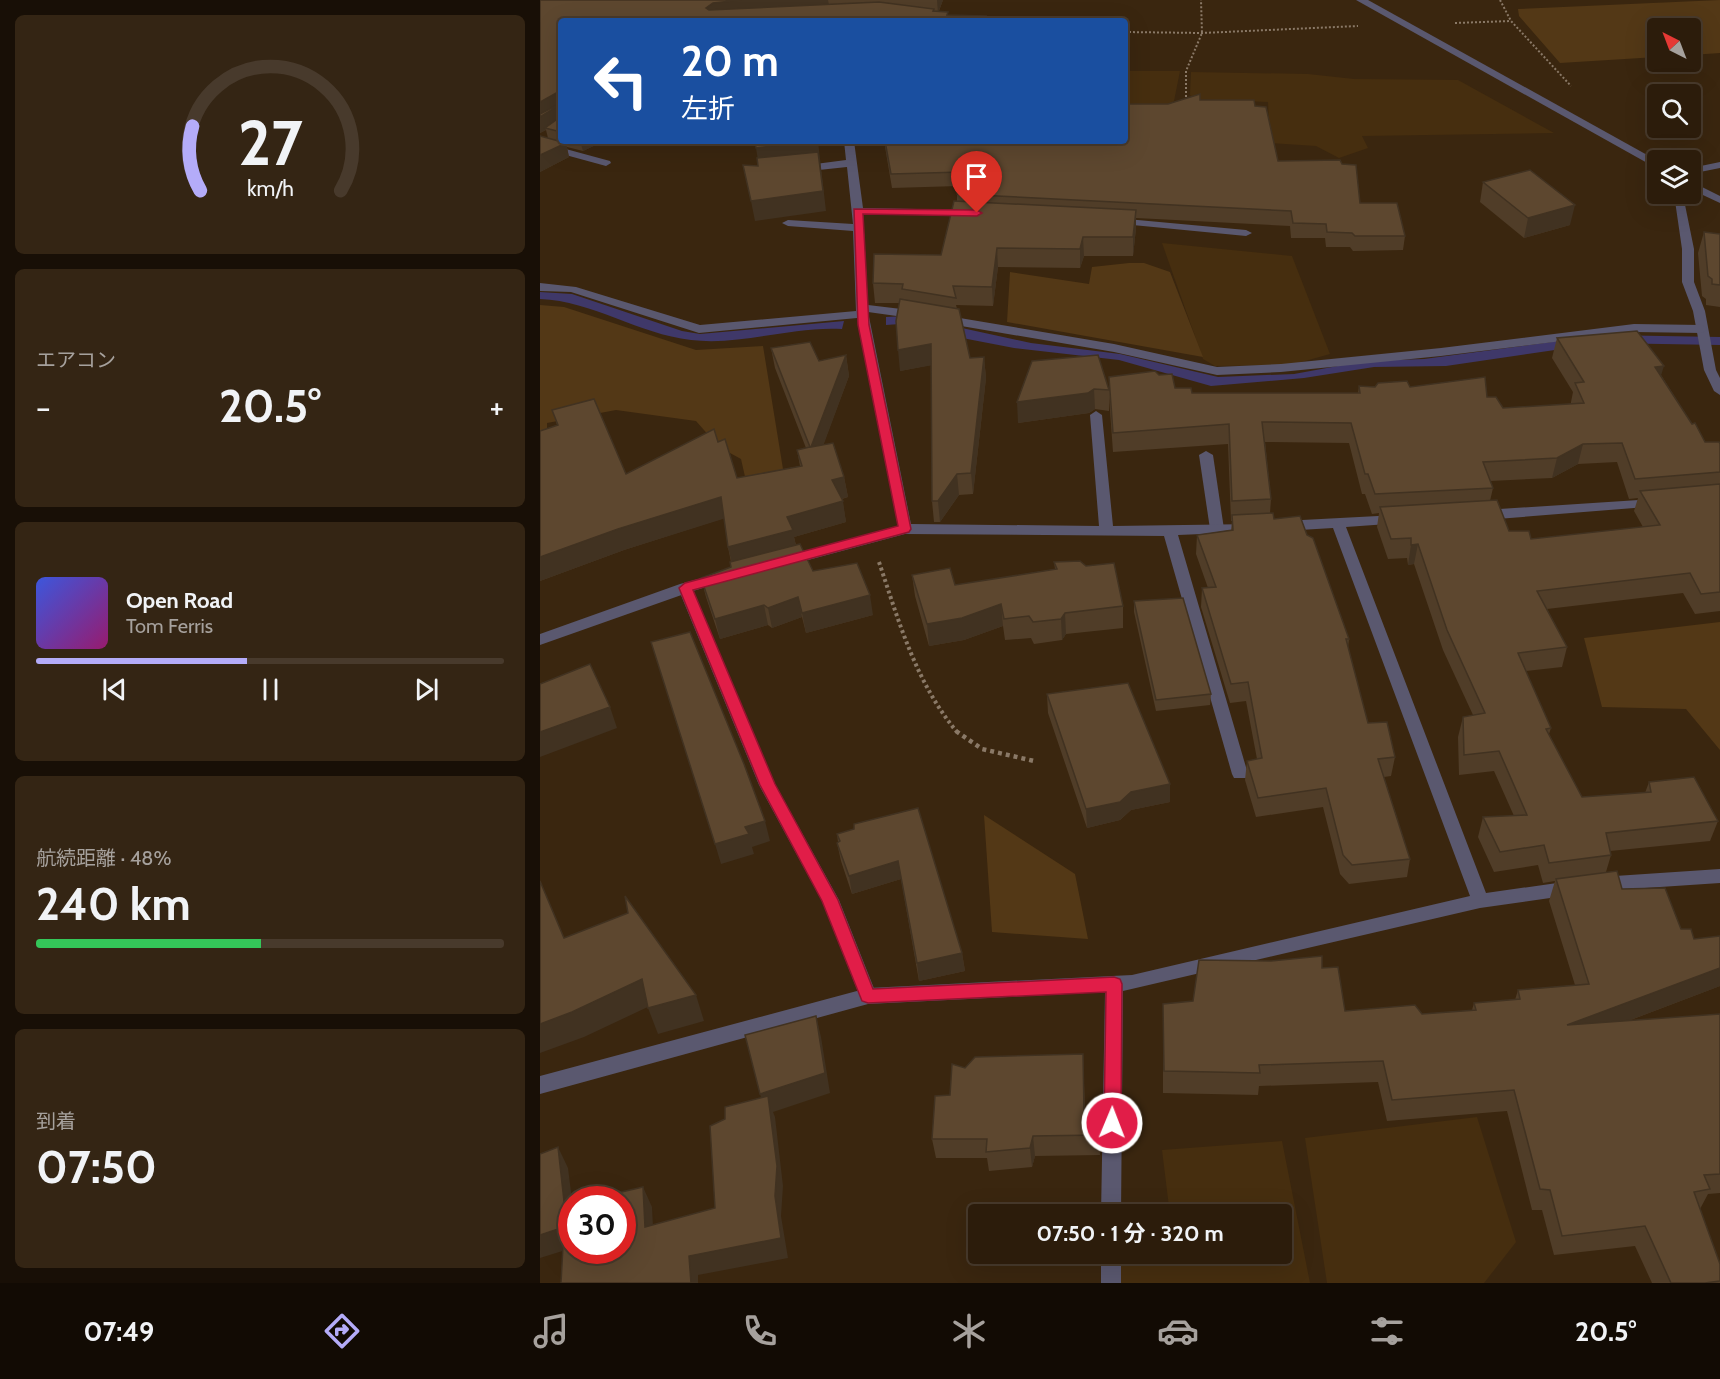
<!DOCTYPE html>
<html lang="ja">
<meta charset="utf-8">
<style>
:root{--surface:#2c1c0b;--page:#342514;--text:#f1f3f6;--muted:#a6a19d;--line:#483a2c;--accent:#b4acf9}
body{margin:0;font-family:Cabin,"Noto Sans JP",sans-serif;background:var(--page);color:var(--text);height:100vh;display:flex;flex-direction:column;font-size:22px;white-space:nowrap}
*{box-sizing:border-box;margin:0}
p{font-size:20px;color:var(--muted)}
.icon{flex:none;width:33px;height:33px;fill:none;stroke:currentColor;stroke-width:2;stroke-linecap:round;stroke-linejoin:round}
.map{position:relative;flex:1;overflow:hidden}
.details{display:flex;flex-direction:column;gap:15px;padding:15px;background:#180f06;width:540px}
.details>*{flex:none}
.guide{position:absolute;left:18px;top:18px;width:570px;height:126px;border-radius:6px;box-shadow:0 6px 24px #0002,0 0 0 2px var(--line);background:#1a4fa0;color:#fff;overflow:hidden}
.needle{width:39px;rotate:318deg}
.controls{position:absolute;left:1107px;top:18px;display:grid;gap:12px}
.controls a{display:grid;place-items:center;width:54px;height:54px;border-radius:6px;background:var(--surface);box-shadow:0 6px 24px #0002,0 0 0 2px var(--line);font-size:30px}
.speed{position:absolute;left:18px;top:1186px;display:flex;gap:12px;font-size:30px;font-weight:700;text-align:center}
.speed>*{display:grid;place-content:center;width:78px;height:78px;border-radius:50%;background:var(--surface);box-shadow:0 6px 24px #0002,0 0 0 2px var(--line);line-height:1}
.speed .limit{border:9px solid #d22;background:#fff;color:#111}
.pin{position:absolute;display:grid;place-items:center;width:51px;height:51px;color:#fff;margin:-62px -26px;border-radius:50% 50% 50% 0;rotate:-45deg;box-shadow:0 0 6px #0007}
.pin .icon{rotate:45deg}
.me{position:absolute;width:66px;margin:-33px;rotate:1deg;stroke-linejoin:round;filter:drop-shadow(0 0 4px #0008)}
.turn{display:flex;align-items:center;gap:21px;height:126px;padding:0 24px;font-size:27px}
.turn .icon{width:78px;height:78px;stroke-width:2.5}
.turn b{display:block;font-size:42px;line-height:51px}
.big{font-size:45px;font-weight:700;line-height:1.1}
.details .card{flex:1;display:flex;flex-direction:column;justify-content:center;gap:9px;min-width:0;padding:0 21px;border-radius:9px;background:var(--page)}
.details .dial{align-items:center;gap:0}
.dial svg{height:156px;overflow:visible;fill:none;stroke:var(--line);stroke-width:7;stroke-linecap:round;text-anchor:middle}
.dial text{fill:var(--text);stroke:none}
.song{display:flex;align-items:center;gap:18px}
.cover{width:72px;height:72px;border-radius:9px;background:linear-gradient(135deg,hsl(230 70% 55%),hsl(320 70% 35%))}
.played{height:6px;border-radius:3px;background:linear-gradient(90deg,var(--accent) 45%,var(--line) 45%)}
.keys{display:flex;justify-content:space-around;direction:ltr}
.heat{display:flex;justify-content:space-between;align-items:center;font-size:33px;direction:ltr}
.charge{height:9px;border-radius:4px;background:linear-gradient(90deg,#34c759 48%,var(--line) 0)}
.trip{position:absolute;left:428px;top:1204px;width:324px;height:60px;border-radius:6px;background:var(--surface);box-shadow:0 6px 24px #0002,0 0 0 2px var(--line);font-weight:700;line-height:60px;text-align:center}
.menu{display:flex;height:96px;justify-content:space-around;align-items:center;background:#120b04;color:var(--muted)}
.menu .icon{width:42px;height:42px}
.menu .on{color:var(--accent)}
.menu b{font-size:27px;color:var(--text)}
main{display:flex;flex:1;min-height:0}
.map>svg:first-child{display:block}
.built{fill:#462e0f}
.green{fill:#533816}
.water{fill:#3f3869}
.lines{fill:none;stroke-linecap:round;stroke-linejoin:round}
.path-far2{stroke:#8a7967;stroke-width:2;stroke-dasharray:2 2;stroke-linecap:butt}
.path-far1{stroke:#8a7967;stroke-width:4;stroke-dasharray:3 3;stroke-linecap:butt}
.path{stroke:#8a7967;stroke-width:4.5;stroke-dasharray:4 4;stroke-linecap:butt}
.service{fill:#5a586f;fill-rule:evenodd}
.minor{fill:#5a586f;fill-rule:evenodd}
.tertiary{fill:#5a586f;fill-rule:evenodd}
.wall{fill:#503d28;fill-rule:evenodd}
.shaded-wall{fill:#413221}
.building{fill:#5d472f;stroke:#413221;stroke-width:1.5}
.route{fill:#e11d48;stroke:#92132f;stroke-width:1.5}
</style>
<main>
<section class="details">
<div class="card dial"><svg viewBox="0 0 100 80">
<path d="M14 69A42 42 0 1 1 86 69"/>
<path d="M14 69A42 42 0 0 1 10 36" stroke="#b4acf9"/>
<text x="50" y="56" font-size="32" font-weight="700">27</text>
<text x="50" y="72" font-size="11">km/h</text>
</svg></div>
<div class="card"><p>エアコン</p>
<div class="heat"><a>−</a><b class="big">20.5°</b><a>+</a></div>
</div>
<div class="card">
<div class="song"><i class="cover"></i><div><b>Open Road</b><p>Tom Ferris</p></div></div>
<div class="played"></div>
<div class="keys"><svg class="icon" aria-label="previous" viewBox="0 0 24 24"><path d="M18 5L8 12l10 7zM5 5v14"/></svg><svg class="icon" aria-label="pause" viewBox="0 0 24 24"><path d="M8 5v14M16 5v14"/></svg><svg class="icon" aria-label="next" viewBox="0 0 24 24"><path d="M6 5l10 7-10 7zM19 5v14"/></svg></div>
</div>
<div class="card"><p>航続距離 · 48%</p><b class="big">240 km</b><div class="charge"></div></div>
<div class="card"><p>到着</p><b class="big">07:50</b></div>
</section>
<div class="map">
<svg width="1180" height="1283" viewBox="0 0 1180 1283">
<rect width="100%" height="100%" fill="#3a260f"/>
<g class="built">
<path d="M585,71H640L634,101L611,116H585Z"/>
<path d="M651,72L768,74L814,79L918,80L1014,133L822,136L828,148L799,158L776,146L730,143L728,102L655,99L650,95Z"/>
<path d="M622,243L752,256L790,354L751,365L675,366L663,359Z"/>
<path d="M937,1117L976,1242L944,1283H787L765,1138Z"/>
<path d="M742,1141L770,1283H579V1254H741V1215H630L622,1150Z"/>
</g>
<g class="green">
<path d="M1180,0V53L1151,55L1150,28H1118L1117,57L1020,63L979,16L978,9Z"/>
<path d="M589,263H604L630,272L663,357L467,322L470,272L549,284L552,267Z"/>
<path d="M0,305L24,307L156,350L223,346L243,469L206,481L201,459L179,447L156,421L76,410L7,423V442L0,444Z"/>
<path d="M1180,622V750L1146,709L1062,707L1044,638Z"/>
<path d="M444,815L535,874L548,939L452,932Z"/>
</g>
<g class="water">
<path d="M0,292L32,294L142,331L160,334L304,321L302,329C252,326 202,346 151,340C98,334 53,301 0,299Z"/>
<path d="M367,316L491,343L580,354L678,377L754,374L825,361L884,359L1064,335L1180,337V345L1063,343L906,366L834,367L764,378L671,386L579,360L474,348L417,337L374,323L346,325V317Z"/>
</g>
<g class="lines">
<g class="path-far2">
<path d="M960,0L971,21L1031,86"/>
<path d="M915,23L971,21"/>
<path d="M585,32L662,33L818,26"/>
<path d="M646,101V71L662,33L661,0"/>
</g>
<path class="path-far1" d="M339,562C359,622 376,683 417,732"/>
<path class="path" d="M416,731L442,749L494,761"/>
<g class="service">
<path d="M1180,162V168L1155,173L1150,171L1151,168Z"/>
<path d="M1134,194L1143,195L1154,249V282L1165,311L1176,370L1180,378V395L1174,391L1164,370L1153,311L1142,282V249Z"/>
<path d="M666,451L673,455L684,529L677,534L670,529L659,455Z"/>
<path d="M145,583L152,588L235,784L299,900L337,996L334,1002L328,1004L322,1002L282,901L219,785L138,588Z"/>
</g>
<g class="minor">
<path d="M304,141H314L323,208L432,210L438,213L432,216L323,214L328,305L378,311L384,315L378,319L328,312L371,524L559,526L550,415L556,411L562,415L573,526L715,524L717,527L710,532L638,535L708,774L706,778H694L692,774L624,536L365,534L246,566L241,564L239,561L241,558L358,526L317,318L159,333L31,292L0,291V283L36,287L160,325L316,311L313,231L248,226L242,223L248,220L313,224L307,167L260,172L255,169L260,166L306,160Z"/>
<path d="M0,142L70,161L71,163L66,166L0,148Z"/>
<path d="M576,218L706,230L712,233L706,236L572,223L570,221Z"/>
<path d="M402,315L574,344L677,367L741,364L901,348L1094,324L1162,325L1168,329L1162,333L1094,332L901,356L741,372L677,375L574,352L398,322L396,319Z"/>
<path d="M1114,499L1119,500L1121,503L1119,506L944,520L937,515L944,510Z"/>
<path d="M857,515L862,517L864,520L862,523L806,527L946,893L1031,881L1037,883L1040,888L1037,893L1031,895L940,908L583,991L581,1215H561L565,992L328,1004L0,1094V1076L328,988L592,975L930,896L793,528L743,531L736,526L743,521Z"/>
<path d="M180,573L185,575L187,578L185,581L150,592L0,645V634L140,584Z"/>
<path d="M1180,869V883L1060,891L1054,889L1051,884L1054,879L1060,877Z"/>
<rect x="561" y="1254" width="20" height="29"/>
</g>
<g class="tertiary">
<path d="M816,0H828L1118,161V169Z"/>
<path d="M1150,181L1180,196V203L1150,189Z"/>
</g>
</g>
<g class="wall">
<path d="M0,0H403L399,11L21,21V141H64L43,151L27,147L29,157L0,172V136L8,138L6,130L0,133Z"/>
<path d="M660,100L715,106L738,161L820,203L865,236L863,250L813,251L810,247H786L785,238H751L750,226L596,218V228L593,256H544L540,268L458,267L453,306L416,305L430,358L444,357L446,378L433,494L419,495L400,522H394L392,501L391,365L360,371L359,303H335L333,283L401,255L417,201V194L419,186L352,188L344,141H585L628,104Z"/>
<path d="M943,182L1030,225L984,238L940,202Z"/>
<path d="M1164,232L1180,234V307L1166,305V299L1162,296L1158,253Z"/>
<path d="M1017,338L1121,375L1152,424L1165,442L1180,444V611L1155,614L1143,593L1007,609L1027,647L1022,667L986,671L1011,728L1009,734L1042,797L1105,793L1109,782L1178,821L1170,841L1070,851L1071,855L1066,872L1082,889L1154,939L1180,936V986L1088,1021L1180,1014V1193L1168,1194L1160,1209L1180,1264V1283H1112L1095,1246L1014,1255L1002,1210H992L967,1111L847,1121L838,1082L719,1086L718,1095L623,1093V1004L653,1001L782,968L805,1011L882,1014L932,1010L934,1003L975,1000L978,990L1035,985L1009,901L1015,881L1003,883L998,865L954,872L938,837L943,817L974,816L954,771L919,775L918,737L923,717L933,715L903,650L874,564L868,565L867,558L848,559L837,527L839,513L832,514L825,494H822L809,443L725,442L731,499L730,513L809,639L808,648L828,723L855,757L851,776L844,777L870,859L867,877L809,884L800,874L783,807L716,817L705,780L707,761L717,759L706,701L690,703L661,607L662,588H668L656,554L657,535L691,530L692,521H691L688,444L573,452L569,397V377L619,375L635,388L652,393H818L819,386L870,387L947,397L963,408L1031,404V402L1033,392L1012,358ZM1077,462L1089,499L1098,498L1094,511L1103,527L991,539L969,531L950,501L953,488L950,481L1012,478L1038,464Z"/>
<path d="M231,348L279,361L306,355L309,376L283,445L304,477L308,497L302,499L306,522L254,537L256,545L273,571L333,615L266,633L262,617L232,628L228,625L180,639L166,597L161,578L191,567V562L188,547L184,518L84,550L0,581V431L17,425L12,410L86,474L178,442L197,478L260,466L257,450L266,448L235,368Z"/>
<path d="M492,361L569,390V411L555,409L549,413L478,423Z"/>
<path d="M514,562L583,606V628L526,634L522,640L494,644L491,638L465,640L463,626L424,640L389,646L375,596L372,575L415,585L515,569Z"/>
<path d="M594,601L671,694L670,705L616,711L594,612Z"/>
<path d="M507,694L630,784V802L591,810L580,820L547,828L508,713Z"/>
<path d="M378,808L422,953L425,971L379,981L361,879L312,894L301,861L297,843L298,842L297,834Z"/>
<path d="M543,1054L545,1112L559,1135L560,1155L495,1156L492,1167L449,1171L447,1158H396L392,1139L410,1095L425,1068Z"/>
</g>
<g class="shaded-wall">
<path d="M201,0H288L289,5L176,16L166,8L173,3Z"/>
<path d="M397,0H403L398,13Z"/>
<path d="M18,92L21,104L16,107L20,121L5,128L6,130L0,133V102Z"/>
<path d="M40,141H64L43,151Z"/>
<path d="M278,141L286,211L215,221L211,201L219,167L216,148Z"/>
<path d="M26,143L29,157L0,172V155Z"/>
<path d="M1035,205L1030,225L984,238L988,218Z"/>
<path d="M596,210V228L593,256V237Z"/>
<path d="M543,237L544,256L540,268V249Z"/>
<path d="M457,248L458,267L453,306L452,287Z"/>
<path d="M391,344L393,365L360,371L358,350Z"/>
<path d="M306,355L309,376L275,468L271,447Z"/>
<path d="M444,357L446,378L433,494L431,473Z"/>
<path d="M1124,366L1118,385L1115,367Z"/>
<path d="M554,389L555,409L549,413L478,423L477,402Z"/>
<path d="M1043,444L1038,464L1012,478L1017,458Z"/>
<path d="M417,474L419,495L400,522L398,501Z"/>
<path d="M304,477L308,497L296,500L292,480Z"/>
<path d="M181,497L186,518L84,550L0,581V557L78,529Z"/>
<path d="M303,501L306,522L254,537L257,551L193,568L188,547L247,517Z"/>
<path d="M878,544L874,564L868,565L871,545Z"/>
<path d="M330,595L333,615L266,633L262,613Z"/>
<path d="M258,597L262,617L232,628L228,608Z"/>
<path d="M461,604L463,626L424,640L389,646L387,624Z"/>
<path d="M224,605L228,625L180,639L175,619Z"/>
<path d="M525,613L526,634L522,640L521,619Z"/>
<path d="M70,707L77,728L0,757V732Z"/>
<path d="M630,784V802L591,810L580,820L547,828L546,809L591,792Z"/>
<path d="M225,821L230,841L212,847L214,854L181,864L175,844L205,827Z"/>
<path d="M358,861L361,879L312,894L309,876Z"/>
<path d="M422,953L425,971L379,981L377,963Z"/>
<path d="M1180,968V986L1019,1047L1027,1025Z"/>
<path d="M102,979L112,1005L44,1037L0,1053V1024Z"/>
<path d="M156,995L164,1021L118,1034L108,1008Z"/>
<path d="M276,1016L281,1037L290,1093L233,1112L235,1117L243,1186L241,1216L248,1258L158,1275V1283H151L149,1256L235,1196L226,1114L220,1094Z"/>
<path d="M493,1136L495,1156L492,1167L490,1148Z"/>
<path d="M18,1147L28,1168L32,1200V1222L25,1210Z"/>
<path d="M103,1187L112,1207L114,1247L105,1227Z"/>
<path d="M24,1227L32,1248L0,1258V1235Z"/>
</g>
<g class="building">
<path d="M0,0H201L173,3L166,8L169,10L339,2L394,9L393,11L408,12L407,15L446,16L444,21H21V132L5,128L20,117V109L16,107L0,117V114L19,104L18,92L0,102Z"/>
<path d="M660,94V100H714L715,106L726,107L738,161L800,160L802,164L816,165L820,203H857L865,236H815L812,233L787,232L786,224L753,223L751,211L417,194L422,172L351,174L345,141H585V104H628Z"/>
<path d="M0,136L26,143L0,155Z"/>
<path d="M215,141H277L216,148Z"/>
<path d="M278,152L283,191L211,201L203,165L218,166L217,158Z"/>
<path d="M990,170L1035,205L988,218L943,182Z"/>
<path d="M414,201L596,210L593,237H543L540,249L457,248L452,287L413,286L416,298L362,289L363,284L333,283L334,254L401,255Z"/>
<path d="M1164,232L1180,234V285L1172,284V279L1168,276Z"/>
<path d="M360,299L419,309L430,358L444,357L431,473L417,474L398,501H392L391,344L358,350L356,321Z"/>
<path d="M1097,331L1124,366L1115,367L1152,424L1155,423L1165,442H1179L1180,444V472L1095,479L1082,443L1043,444L1017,458L943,462L953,488L835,494L828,474H825L811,423L722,422L731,499L692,501L689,424L573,433L569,377L615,371L619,375L632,374L635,388H651L652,393H820L819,386L835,387L838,383L867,381L870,387L945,377L947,397H956L963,408L1044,403L1035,383L1044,382L1017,338Z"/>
<path d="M270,342L279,361L306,355L271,447L293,443L304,477L292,480L303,501L247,517L253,530L188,547L181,497L78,529L0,557V431L18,425L12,410L54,399L86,474L174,429L178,442L185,439L197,478L262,466L257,450L270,447L231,348Z"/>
<path d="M558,355L569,390L554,389L548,393L477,402L492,361Z"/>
<path d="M1180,484V592L1161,594L1150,573L997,591L1027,647L978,653L1011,728L1006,729L1042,797L1111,792L1109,782L1154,777L1178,821L1066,833L1071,855L1009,863L1004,845L960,852L943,817L987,815L959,751L924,755L923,717L945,713L907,630L878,544L871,545V538L851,539L840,507L957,500L969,531H989L991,539L1120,525L1100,491Z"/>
<path d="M733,513L734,519L760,516L767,535L773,538L809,639H806L828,723L847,722L855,757L838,759L870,859L812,865L803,855L786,788L718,798L707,761L722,758L708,682L691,684L662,588L676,587L657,535L693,530L692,515Z"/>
<path d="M260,544L273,571L317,563L330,595L262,613L258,597L228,608L224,605L175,619L161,578L191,567L190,562Z"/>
<path d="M540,561L546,566L574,563L583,606L525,613L521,619L493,622L489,616L464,619L461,604L422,618L387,624L372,575L410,568L415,585L517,569L514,562Z"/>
<path d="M643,598L671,694L616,700L594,601Z"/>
<path d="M150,632L204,764L225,821L205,827L209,834L175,844L111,642Z"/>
<path d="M50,664L70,707L0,732V684Z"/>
<path d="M588,683L630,784L591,792L580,802L546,809L507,694Z"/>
<path d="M378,808L422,953L377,963L358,861L309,876L297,843L300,841L297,834L314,829V824Z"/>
<path d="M1077,871L1082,889L1125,888L1141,929H1151L1154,939L1180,936V968L1027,1025L1180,1014V1174L1164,1175L1170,1189L1154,1192L1180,1264V1281L1165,1283H1131L1105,1226L1022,1236L1010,1190L1000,1189L974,1090L852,1100L843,1061L719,1065L720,1073L624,1071L623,1004L653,1001L659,960L731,961L782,956V968L798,967L805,1011L875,1005L882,1014L936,1010L934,1003L980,999L978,990L1049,984L1016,879Z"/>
<path d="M0,881L24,938L88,913L85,896L156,995L108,1008L102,979L32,1012L0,1024Z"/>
<path d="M276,1016L285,1073L220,1094L205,1035Z"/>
<path d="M543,1054L544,1112L559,1135L493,1136L490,1148L446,1152L447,1139H392L395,1096L410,1095L412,1064L425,1068L435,1057Z"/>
<path d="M228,1096L237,1166L235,1196L241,1238L149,1256L151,1283H21L24,1227L0,1235V1154L18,1147L25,1210V1205L32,1203V1251H82V1200H47L103,1187L105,1227L175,1208L170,1126L185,1119V1107Z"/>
</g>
<path class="route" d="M314,209L437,210L442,213L437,216L323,214L329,325L371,529L369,532L153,590L235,784L298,900L333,989L574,977L580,979L582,984L581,1123L579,1128L572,1131L566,1128L564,1123L566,992L328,1003L322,1001L282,901L220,785L139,588L145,583L358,526L318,325Z"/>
</svg>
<div class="controls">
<a><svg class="needle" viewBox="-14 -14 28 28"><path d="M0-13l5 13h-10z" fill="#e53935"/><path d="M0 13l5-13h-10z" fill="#a6a19d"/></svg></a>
<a><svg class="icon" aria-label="search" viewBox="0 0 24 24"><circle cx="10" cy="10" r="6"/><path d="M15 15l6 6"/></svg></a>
<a><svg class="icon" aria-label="layers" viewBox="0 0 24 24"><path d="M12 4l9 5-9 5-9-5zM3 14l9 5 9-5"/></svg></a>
</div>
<div class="speed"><div class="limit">30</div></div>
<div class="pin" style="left:437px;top:213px;background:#d93025"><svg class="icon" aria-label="arrive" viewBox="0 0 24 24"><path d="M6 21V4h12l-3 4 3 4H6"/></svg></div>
<svg class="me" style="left:572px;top:1123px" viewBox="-20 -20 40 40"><circle r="17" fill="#e11d48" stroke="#fff" stroke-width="3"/><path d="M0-11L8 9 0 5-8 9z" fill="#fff"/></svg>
<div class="trip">07:50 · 1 分 · 320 m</div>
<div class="guide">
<div class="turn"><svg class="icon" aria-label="left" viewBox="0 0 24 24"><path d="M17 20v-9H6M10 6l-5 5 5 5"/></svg><div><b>20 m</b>左折</div></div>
</div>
</div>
</main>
<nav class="menu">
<b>07:49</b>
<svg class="icon on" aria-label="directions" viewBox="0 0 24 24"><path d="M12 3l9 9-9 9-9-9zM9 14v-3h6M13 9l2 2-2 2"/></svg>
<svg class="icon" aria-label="music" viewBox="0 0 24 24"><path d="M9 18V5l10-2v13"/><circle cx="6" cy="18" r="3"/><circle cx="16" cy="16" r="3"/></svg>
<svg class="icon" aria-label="phone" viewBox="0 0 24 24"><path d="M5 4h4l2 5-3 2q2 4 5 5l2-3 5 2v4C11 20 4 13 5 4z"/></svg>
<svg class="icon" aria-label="climate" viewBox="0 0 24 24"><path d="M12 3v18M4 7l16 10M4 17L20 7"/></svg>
<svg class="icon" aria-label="car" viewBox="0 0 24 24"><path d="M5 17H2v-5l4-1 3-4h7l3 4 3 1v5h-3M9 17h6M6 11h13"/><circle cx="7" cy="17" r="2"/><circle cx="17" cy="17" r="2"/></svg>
<svg class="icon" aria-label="filters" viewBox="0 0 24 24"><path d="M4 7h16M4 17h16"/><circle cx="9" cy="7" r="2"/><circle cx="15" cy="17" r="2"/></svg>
<b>20.5°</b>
</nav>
